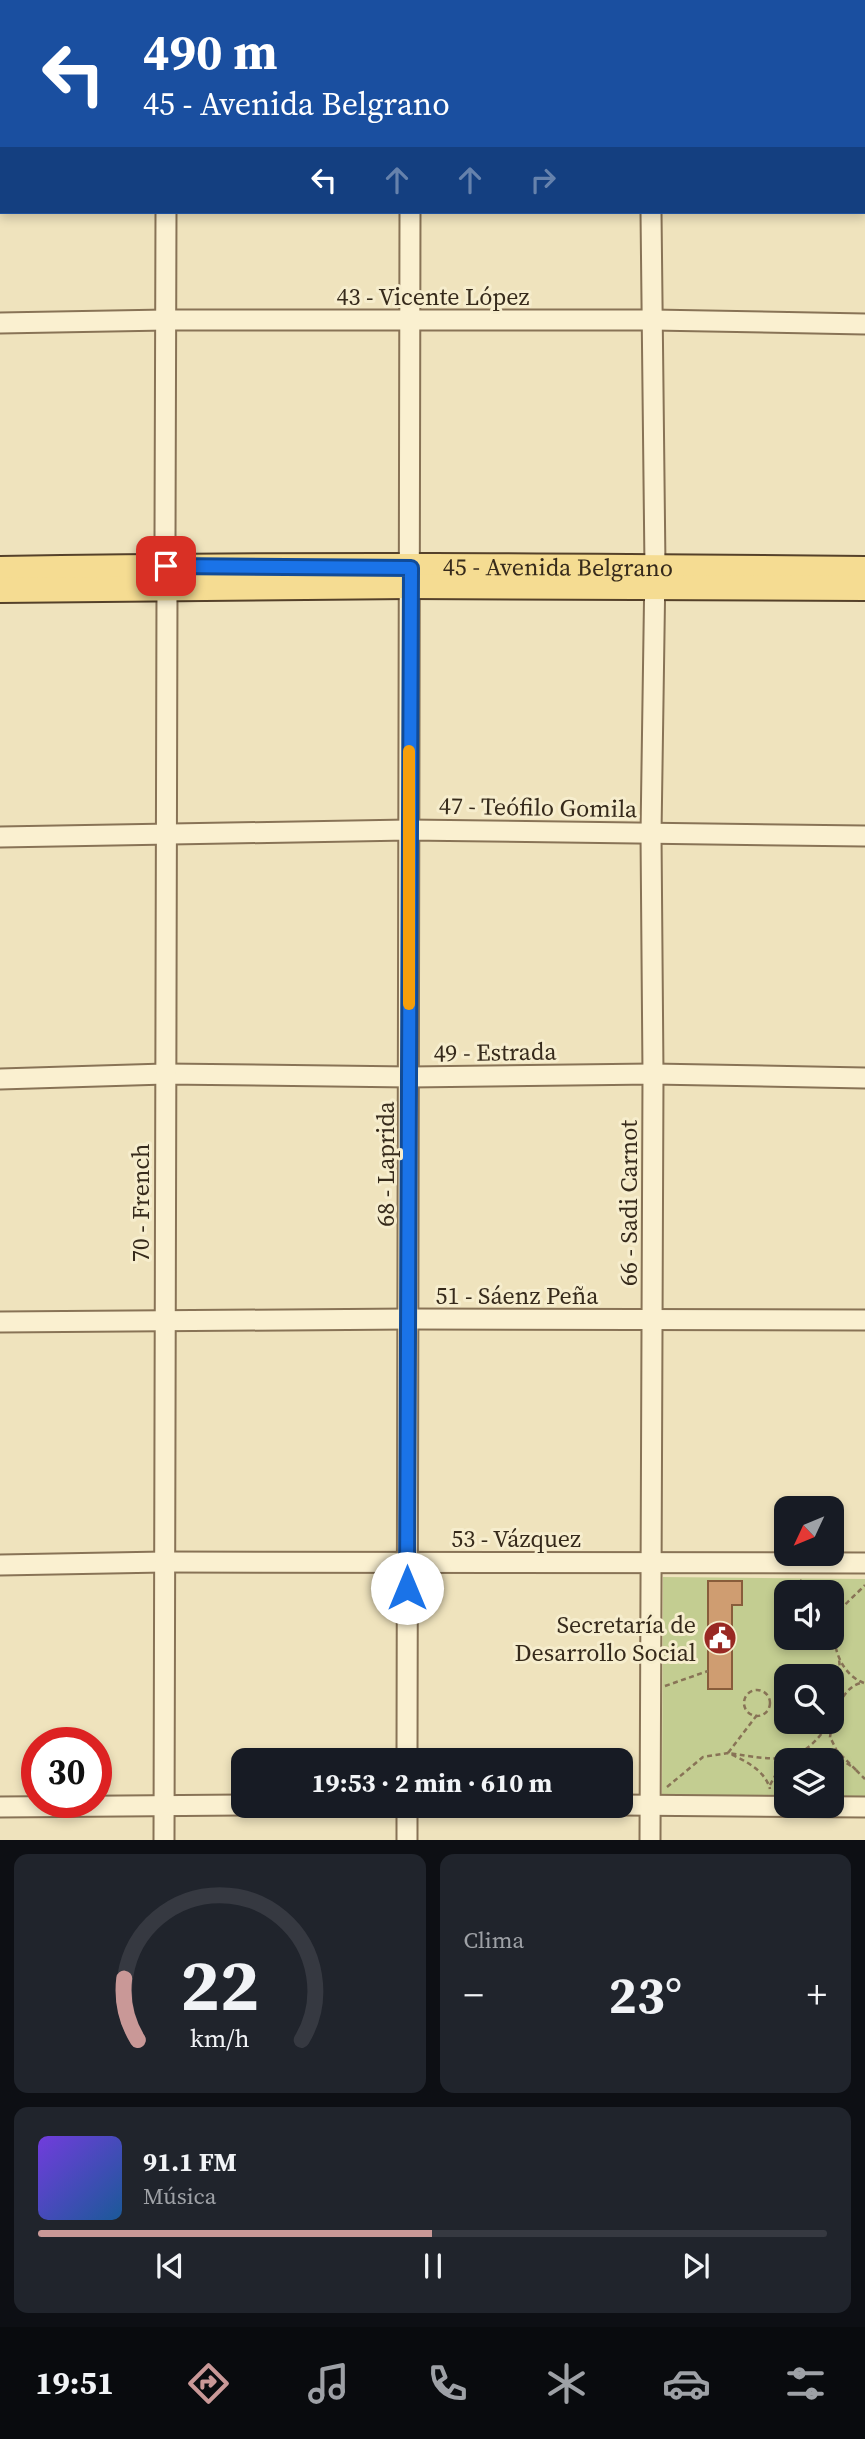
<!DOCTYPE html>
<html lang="es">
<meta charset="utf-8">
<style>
:root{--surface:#171b24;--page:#20242c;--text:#f1f3f6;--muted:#9ea1a6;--line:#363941;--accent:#c99897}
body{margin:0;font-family:"Source Serif 4",serif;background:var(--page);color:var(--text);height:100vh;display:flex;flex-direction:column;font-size:26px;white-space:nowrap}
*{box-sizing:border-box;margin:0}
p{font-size:23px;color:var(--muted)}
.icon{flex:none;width:38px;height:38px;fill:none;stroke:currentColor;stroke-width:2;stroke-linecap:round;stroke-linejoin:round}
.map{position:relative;height:1840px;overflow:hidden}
.side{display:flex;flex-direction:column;gap:14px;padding:14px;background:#0d0f14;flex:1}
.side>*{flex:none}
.hud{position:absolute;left:0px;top:0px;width:866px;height:214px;box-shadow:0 4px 10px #0003;background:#1a4fa0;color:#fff;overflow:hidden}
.needle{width:46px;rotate:226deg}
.fabs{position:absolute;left:774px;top:1496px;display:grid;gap:14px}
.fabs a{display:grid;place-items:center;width:70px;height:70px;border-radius:14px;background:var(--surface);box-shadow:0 4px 10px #0003;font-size:35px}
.speed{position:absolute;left:21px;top:1727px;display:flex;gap:14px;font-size:35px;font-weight:700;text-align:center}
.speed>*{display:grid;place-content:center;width:91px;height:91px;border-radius:50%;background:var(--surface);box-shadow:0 4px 10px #0003;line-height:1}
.speed .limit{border:10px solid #d22;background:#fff;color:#111}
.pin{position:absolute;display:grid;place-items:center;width:60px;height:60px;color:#fff;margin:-30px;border-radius:14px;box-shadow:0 4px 10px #0006}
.me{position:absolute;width:77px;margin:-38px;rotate:0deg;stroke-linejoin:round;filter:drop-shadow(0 0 5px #0008)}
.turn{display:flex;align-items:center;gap:24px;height:147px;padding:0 28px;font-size:32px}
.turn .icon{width:91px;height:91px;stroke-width:2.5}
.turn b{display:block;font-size:49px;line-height:60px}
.lanes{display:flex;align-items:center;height:66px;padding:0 28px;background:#0003;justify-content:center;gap:35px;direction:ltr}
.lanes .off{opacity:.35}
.big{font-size:52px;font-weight:700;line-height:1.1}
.side .widget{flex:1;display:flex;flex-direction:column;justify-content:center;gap:10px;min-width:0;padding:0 24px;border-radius:14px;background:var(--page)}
.side .dial{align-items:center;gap:0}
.dial svg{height:182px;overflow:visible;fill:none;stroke:var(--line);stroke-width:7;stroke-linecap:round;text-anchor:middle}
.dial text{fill:var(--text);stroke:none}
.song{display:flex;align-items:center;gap:21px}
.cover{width:84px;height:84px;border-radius:10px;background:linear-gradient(135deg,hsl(260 70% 55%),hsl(210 70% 35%))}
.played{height:7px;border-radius:4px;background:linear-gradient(90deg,var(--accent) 50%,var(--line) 50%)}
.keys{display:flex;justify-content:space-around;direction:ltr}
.heat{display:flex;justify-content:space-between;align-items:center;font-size:38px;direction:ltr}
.side .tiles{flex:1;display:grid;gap:14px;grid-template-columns:1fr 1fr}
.widget:last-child{grid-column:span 2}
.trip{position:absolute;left:231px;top:1748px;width:402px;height:70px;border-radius:14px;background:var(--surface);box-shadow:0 4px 10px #0003;font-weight:700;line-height:70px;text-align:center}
.menu{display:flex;height:112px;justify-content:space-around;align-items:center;background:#090b0e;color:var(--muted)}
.menu .icon{width:49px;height:49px}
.menu .on{color:var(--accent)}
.menu b{font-size:32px;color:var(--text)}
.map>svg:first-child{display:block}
.green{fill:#c3cd91;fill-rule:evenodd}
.building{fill:#cf9d71;stroke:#885d3b;stroke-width:2}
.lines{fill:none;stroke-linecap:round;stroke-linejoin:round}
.minor-casing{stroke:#887356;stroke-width:23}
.major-casing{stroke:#55412a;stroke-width:28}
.path{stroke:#887356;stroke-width:2.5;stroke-dasharray:5 3.5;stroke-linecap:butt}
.minor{stroke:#faf0d0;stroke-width:19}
.major{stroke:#f5dc92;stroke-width:24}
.route-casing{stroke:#114b97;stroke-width:18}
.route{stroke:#1a73e8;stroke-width:12}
.slow{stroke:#f59e0b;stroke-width:12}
.labels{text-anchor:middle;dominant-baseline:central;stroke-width:6;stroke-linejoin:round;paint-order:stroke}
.street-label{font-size:24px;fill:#362a1b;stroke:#f6edcd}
.poi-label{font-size:24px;fill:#362a1b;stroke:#f6edcd;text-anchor:end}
</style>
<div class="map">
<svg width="865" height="1841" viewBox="0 0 865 1841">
<rect width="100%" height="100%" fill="#efe3bd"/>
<path class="green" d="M663,1577L865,1579V1799H831V1760H786V1798L662,1797ZM786,1592H831V1638H786ZM786,1676H831V1722H786Z"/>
<path class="building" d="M708,1581H742V1605H732V1689H708Z"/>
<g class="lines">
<defs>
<g id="minor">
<path d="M410,0V2"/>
<path d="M167,2V0"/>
<path d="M649,2V0"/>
<path d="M0,77H2"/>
<path d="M864,82H865"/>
<path d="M0,323L166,320H653L865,324"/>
<path d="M0,837L408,830L865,836"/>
<path d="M0,1079L165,1074L410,1077L653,1074L865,1078"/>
<path d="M0,1322L409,1319L865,1320"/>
<path d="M0,1565L164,1562L865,1563"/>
<path d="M407,1760L410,212"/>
<path d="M621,1805L865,1807"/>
<path d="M0,1807L243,1805"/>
<path d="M164,1841L167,588L165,538L166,212"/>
<path d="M407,1841V1806"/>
<path d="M650,1841L653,1074L651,834L655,567L651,212"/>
</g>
<g id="major">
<path id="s1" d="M0,569C288,564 577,566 865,569"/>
<path d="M0,590L409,586L865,588"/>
</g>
</defs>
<use href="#minor" class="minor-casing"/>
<use href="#major" class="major-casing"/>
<g class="path">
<path d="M800,1580L813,1592"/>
<path d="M831,1611L838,1617"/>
<path d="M864,1683C839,1674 828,1639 838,1615C843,1604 857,1594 865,1585"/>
<path d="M665,1686L708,1671"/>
<circle cx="757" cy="1703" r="13"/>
<path d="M837,1707L842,1690L839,1659"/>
<path d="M757,1715L728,1753C776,1760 800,1768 830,1722"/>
<path d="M798,1756C820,1750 833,1754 851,1766"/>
<path d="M856,1770L837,1751L830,1737C833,1719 840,1688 861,1683"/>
<path d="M856,1770L865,1779"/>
<path d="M770,1785L776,1774L786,1764"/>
<path d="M667,1787L703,1757L728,1753C744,1760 765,1770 770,1789"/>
</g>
<use href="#minor" class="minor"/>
<use href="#major" class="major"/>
</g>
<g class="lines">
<defs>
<path id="route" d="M166,566L411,568L407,1588"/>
</defs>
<use href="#route" class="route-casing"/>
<use href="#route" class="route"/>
<path class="slow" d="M409,751V1004"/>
</g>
<defs>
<symbol id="civic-disc" viewBox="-11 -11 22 22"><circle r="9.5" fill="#992923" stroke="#f6edcd"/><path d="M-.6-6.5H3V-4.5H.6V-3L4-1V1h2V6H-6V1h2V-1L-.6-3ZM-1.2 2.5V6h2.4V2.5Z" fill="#fff"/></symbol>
</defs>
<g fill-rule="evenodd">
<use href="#civic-disc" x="701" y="1619" width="38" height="38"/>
</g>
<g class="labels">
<g class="street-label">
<text x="433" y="296">43 - Vicente López</text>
<text stroke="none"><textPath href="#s1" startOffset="558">45 - Avenida Belgrano</textPath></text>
<text transform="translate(538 807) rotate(1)">47 - Teófilo Gomila</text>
<text transform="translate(495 1052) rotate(-1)">49 - Estrada</text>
<text transform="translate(385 1164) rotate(-90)">68 - Laprida</text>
<text transform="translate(140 1203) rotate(-90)">70 - French</text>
<text transform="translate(628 1203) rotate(-90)">66 - Sadi Carnot</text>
<text x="517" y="1295">51 - Sáenz Peña</text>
<text x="516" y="1538">53 - Vázquez</text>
</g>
<g class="poi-label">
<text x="696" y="1624">Secretaría de<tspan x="696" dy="28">Desarrollo Social</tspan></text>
</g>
</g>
</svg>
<div class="fabs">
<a><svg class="needle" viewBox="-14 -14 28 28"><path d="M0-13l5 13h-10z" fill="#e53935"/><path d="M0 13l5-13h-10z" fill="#9ea1a6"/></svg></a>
<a><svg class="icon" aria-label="sound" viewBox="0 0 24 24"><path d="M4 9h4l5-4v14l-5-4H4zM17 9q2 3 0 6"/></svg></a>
<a><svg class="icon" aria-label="search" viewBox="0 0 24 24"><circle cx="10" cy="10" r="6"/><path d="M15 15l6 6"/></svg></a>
<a><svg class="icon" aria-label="layers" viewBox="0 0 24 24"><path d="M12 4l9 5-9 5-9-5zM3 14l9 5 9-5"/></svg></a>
</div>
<div class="speed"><div class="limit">30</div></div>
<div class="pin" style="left:166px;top:566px;background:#d93025"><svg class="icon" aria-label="arrive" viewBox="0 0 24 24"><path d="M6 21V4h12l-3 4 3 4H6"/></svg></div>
<svg class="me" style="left:407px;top:1588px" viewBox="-20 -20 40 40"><circle r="19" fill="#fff"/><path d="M0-13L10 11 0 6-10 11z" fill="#1a73e8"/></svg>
<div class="trip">19:53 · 2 min · 610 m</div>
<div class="hud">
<div class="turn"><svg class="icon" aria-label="left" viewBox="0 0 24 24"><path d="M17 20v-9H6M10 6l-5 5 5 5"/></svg><div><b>490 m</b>45 - Avenida Belgrano</div></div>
<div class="lanes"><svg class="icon" aria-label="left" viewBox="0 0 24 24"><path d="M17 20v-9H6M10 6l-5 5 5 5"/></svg><svg class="icon off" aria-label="ahead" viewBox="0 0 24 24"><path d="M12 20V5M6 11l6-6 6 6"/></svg><svg class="icon off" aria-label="ahead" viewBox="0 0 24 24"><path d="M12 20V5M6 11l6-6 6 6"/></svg><svg class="icon off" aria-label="right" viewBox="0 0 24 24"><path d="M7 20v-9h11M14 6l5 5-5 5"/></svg></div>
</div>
</div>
<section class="side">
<div class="tiles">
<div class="widget dial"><svg viewBox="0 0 100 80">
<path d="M14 69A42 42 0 1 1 86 69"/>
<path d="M14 69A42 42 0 0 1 8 42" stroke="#c99897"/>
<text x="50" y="56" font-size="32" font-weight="700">22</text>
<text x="50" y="72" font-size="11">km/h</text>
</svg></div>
<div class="widget"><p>Clima</p>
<div class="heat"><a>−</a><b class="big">23°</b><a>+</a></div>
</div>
<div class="widget">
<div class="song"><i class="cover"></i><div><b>91.1 FM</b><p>Música</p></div></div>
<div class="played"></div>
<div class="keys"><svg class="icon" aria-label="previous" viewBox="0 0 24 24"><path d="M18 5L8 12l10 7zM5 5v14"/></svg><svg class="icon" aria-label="pause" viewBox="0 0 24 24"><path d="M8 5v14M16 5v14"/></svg><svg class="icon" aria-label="next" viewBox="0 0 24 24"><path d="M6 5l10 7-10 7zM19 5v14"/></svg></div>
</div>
</div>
</section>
<nav class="menu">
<b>19:51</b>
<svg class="icon on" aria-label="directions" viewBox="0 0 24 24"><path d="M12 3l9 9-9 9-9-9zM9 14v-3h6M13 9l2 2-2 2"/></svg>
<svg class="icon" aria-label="music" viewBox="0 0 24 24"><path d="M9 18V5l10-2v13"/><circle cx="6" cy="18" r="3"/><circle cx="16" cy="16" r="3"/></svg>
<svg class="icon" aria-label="phone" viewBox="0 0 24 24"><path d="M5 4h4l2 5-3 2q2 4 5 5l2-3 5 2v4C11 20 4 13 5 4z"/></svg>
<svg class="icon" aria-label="climate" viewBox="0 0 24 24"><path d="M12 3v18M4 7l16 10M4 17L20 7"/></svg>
<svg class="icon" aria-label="car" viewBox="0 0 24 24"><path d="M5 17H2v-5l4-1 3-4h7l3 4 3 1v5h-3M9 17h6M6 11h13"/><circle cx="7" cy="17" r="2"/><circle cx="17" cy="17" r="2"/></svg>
<svg class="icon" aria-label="filters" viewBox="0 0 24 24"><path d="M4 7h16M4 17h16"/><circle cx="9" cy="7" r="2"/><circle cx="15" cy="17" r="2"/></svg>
</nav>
